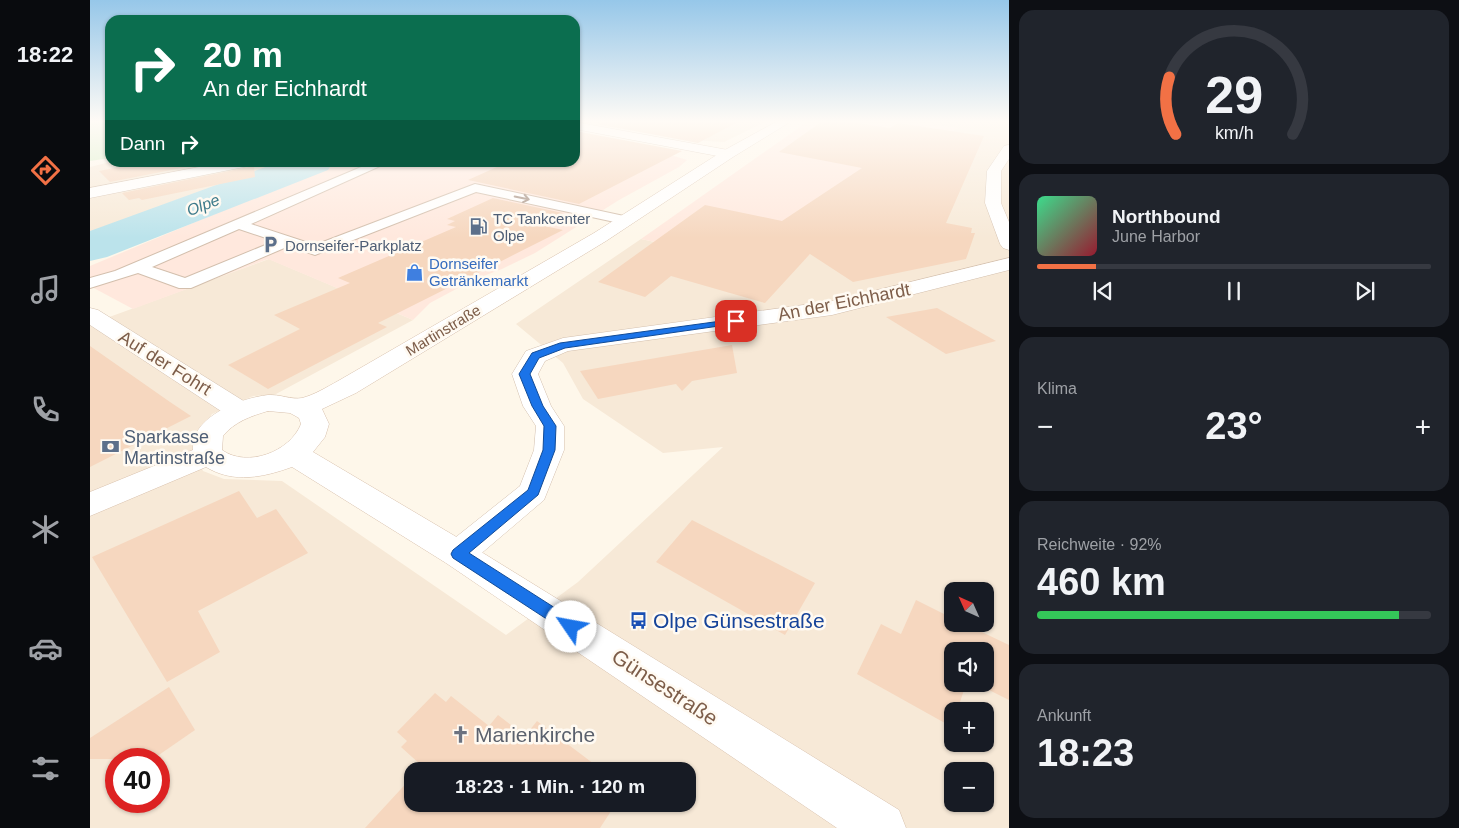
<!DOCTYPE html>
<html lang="de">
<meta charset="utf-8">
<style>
:root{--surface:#171b24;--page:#20242c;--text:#f1f3f6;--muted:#9ea1a6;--line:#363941;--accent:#f27145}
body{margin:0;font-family:Arial,sans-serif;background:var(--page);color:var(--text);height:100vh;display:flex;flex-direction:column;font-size:19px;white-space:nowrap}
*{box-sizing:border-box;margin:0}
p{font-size:16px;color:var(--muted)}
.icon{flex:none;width:28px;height:28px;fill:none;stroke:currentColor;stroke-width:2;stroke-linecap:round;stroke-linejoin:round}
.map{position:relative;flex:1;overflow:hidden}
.side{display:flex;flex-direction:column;gap:10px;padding:10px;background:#0d0f14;width:450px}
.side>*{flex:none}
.hud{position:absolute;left:15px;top:15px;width:475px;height:152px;border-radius:15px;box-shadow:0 1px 4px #0004;background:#0b6e4f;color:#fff;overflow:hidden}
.needle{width:32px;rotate:315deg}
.fabs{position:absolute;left:854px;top:582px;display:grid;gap:10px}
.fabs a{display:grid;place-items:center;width:50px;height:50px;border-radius:10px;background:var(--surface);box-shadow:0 1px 4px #0004;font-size:25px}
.speed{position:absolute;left:15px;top:748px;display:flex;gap:10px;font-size:25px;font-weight:700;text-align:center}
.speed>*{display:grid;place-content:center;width:65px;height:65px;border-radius:50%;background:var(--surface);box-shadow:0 1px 4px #0004;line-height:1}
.speed .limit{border:8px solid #d22;background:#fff;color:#111}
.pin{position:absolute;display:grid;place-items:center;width:42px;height:42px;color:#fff;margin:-21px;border-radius:10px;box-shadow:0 2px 8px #0006}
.me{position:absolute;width:55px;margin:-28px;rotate:303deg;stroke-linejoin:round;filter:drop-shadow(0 0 4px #0008)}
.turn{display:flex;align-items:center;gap:18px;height:105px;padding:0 15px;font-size:22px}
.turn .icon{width:65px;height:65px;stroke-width:2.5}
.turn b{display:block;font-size:35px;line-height:42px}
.then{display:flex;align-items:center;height:48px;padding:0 15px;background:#0003;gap:10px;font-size:19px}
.big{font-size:38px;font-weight:700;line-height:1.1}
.side .card{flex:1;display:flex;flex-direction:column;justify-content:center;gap:8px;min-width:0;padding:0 18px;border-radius:15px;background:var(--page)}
.side .dial{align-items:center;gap:0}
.dial svg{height:130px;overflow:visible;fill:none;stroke:var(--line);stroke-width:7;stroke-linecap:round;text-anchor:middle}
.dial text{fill:var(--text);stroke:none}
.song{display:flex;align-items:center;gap:15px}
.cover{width:60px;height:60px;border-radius:8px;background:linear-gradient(135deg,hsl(150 70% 55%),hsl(350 70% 35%))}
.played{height:5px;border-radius:2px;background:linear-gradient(90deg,var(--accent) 15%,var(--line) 15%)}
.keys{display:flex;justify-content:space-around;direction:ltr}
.heat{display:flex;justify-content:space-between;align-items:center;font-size:28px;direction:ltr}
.charge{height:8px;border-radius:4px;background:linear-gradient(90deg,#34c759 92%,var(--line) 0)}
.trip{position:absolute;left:314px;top:762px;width:292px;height:50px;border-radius:15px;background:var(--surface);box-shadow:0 1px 4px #0004;font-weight:700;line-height:50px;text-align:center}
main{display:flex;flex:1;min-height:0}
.menu{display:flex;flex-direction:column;width:90px;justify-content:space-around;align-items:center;background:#090b0e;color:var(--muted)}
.menu .icon{width:35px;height:35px}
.menu .active{color:var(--accent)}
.menu b{font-size:22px;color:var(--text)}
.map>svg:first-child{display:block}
.residential{fill:#f7e9d7;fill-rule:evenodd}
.commercial{fill:#ffe8dd}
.green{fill:#d5eec6}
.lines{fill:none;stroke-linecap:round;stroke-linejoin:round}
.river{fill:#bbe3eb;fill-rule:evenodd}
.building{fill:#f6d7bf}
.lane-casing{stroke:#d3bfad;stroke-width:2}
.street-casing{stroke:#d3bfad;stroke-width:1}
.secondary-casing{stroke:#d8c1ad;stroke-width:1}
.lane{fill:#fff;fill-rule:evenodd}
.street{fill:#fff;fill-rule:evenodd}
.secondary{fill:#fff;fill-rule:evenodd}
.oneway{stroke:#aa9689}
.route{fill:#1a73e8;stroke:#114b97}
.labels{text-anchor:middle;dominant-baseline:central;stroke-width:5;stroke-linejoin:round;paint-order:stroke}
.far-service-label{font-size:15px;fill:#4e5e75;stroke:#fffaf2;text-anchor:start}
.far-shop-label{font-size:15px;fill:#366cbe;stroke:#fffaf2;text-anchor:start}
.far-street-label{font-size:15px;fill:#7d5d49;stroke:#fffaf2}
.far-water-label{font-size:16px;font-style:italic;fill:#3e7b8b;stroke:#fffaf2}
.street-label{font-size:18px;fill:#7d5d49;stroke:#fffaf2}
.service-label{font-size:18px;fill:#4e5e75;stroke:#fffaf2;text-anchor:start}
.near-transit-label{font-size:21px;fill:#164399;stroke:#fffaf2;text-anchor:start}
.near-street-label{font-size:21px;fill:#7d5d49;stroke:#fffaf2}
.near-worship-label{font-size:21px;fill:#5b616d;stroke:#fffaf2;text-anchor:start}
</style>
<main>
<nav class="menu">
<b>18:22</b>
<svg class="icon active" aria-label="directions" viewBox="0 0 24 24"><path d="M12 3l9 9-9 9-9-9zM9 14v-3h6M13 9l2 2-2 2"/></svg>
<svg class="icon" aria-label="music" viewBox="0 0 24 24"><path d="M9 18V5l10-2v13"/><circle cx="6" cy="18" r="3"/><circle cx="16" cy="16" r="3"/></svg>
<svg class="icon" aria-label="phone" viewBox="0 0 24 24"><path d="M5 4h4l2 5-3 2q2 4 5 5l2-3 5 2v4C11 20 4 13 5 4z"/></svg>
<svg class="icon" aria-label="climate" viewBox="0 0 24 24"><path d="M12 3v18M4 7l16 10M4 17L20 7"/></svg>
<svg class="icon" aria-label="car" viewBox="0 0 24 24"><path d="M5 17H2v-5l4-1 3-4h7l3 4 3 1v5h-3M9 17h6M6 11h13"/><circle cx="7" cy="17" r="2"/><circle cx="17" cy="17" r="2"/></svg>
<svg class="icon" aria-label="filters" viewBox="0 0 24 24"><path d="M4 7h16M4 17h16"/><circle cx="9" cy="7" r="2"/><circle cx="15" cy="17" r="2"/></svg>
</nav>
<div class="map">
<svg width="919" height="828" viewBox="0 0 919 828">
<rect width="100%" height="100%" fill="#fef7ea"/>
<g class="residential">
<path d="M487,122H675L634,142L601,140Z"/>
<path d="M823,122H919V828H0V324L179,259L323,320L186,394L163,396L122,414L104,442L113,471L134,479L192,481L416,635L488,582L633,447L573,453L493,399L473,363L426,324L551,239L701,272L778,199L825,159L867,128ZM862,591H895V624H862ZM862,651H895V684H862ZM862,711H895V744H862ZM26,759H69V801H26ZM322,771H598V804H322ZM862,771H895V804H862Z"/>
<path d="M20,162L223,163L220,165L0,247V167Z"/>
</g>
<g class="commercial">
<path d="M717,122H823L867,128L825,159L778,199L701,272L551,239Z"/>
<path d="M485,131L535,141L597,160L589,167L529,200L445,253L412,269L383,280L340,303L323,320L178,259L43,309L0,286V266L247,163L485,162Z"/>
</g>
<path class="green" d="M0,122H20V158L0,161Z"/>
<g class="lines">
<path class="river" d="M189,162H243L238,170L17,257L0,261V231Z"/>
</g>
<g class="building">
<path d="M514,122H648L608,143L508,124Z"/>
<path d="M731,122H760L800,128L808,123L894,136L856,223L882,228L881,233H885L876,259L763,282L720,254L675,303L581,276L555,297L508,282L615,205L692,221L772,168L689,152Z"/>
<path d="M490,132L592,151L489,204L378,180L418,162H485V134Z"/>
<path d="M55,162H122L20,182L9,171Z"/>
<path d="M164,166L165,177L52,200L49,198L39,200L32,193Z"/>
<path d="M403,198L473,213L450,225L473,230L288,323L297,327L178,389L138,365L210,329L184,315L260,283L248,278L366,227L357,225L365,221L357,219Z"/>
<path d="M847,308L906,341L856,354L796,317Z"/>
<path d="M642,345L647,373L602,381L592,391L586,384L508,399L490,371Z"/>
<path d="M0,346L80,402L101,416L0,467Z"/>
<path d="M149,491L167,518L186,509L218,553L108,611L130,652L77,682L2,557Z"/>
<path d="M602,520L725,583L695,635L566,562Z"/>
<path d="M826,600L862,618V624H875L919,645V700L887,684H895V651H862V684H876L867,711H862V727L767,674L791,624L811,634Z"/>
<path d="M79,687L105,730L63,759H0V738Z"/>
<path d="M345,693L356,702L361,696L399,726L408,715L435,736L447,721L508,767L505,771H328L332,766L311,747L317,741L307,732Z"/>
<path d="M322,777V804L525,805L510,828H275Z"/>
</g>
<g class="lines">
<defs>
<path id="lane" d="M283,162H299L161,224L225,245L385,184L534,216L541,220L534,224L386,192L230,253L225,255L199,246L101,288H89L48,273L0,288V278L25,271ZM149,229L185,241L95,278L62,267Z"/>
<g id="street">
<path d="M485,122L638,150L645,154L638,158L485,129Z"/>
<path d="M919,145V159L911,171V203L919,222V250L913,248L910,244L895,203L897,171L914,146Z"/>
<path d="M135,162H166L159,166L0,198V188Z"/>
<path d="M919,258V270L742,315L478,351L455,361L448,374L461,406L474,426V450L454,500L380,563L368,567L356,563L350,554L356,545L430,486L444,450L446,426L433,406L422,374L436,351L473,338L742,301Z"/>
<path d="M0,308L8,310L160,405L164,411L160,417L150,419L140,417L0,325Z"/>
</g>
<path id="secondary" d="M686,122H700L643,157L516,241L266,393L232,409L239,424L235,437L223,452L380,545L809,810L816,828H747L356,563L202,467C174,477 144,484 116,467L0,516V492L103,450C100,417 151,398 178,395C189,394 202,400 212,398C224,395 237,387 248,381L504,233L633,151ZM178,411L200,413L209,418L211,424C200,452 157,468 132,450L133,436C144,422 161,416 178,411Z"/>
</defs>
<use href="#lane" class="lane-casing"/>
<use href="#street" class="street-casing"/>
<use href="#secondary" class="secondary-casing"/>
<use href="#lane" class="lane"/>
<use href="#street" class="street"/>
<use href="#secondary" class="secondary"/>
</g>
<defs><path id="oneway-shaft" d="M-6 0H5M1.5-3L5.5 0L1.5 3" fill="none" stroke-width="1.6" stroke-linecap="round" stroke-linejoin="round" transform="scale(1.25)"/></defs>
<use class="oneway" href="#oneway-shaft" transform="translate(432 198) rotate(12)"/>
<linearGradient id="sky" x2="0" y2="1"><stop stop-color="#96c7e9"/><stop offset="0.51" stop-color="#fffbf6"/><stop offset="1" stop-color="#fffbf6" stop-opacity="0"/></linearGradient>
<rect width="919" height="238" fill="url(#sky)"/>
<path class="route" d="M646,319L651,321L650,323L475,348L449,358L440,374L453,406L466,426L465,450L448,495L379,553L487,622L489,627L487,631L481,633L475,631L363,558L361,554L363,550L438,490L453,450L454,426L442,406L429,374L442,353L470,343Z"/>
<defs>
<symbol id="fuel-bare" viewBox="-9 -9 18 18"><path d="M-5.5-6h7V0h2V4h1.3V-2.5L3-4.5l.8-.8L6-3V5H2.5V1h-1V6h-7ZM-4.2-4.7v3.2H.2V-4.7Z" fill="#5c6f8a" stroke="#fffaf2" stroke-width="2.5" paint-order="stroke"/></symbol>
<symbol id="parking-bare" viewBox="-9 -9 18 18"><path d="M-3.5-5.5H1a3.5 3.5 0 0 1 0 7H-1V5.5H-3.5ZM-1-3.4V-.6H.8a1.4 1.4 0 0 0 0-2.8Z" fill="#5c6f8a" stroke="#fffaf2" stroke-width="2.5" paint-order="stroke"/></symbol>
<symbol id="shop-bare" viewBox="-9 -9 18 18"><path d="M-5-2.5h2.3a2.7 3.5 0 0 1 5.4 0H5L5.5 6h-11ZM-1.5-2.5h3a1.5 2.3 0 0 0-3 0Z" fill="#3f7fe0" stroke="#fffaf2" stroke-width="2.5" paint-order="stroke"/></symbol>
<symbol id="bank-bare" viewBox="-9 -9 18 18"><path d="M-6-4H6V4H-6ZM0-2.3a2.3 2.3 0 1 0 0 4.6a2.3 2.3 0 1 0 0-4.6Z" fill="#5c6f8a" stroke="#fffaf2" stroke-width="2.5" paint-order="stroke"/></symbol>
<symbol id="bus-bare" viewBox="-9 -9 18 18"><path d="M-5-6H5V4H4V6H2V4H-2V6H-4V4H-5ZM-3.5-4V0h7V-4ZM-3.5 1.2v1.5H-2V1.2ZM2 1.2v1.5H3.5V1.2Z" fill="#1a4fb4" stroke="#fffaf2" stroke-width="2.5" paint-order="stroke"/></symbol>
<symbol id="church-bare" viewBox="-9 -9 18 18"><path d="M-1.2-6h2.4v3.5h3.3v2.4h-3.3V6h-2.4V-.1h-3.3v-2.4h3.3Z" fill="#6b7280" stroke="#fffaf2" stroke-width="2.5" paint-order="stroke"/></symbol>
</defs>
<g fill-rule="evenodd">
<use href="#fuel-bare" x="376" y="214" width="25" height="25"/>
<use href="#parking-bare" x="168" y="232" width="25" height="25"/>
<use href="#shop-bare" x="312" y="260" width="25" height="25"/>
<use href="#bank-bare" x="8" y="434" width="25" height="25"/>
<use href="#bus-bare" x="536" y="608" width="25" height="25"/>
<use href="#church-bare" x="358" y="722" width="25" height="25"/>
</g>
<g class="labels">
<g class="far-service-label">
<text x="403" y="218">TC Tankcenter<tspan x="403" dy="17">Olpe</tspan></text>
<text x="195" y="245">Dornseifer-Parkplatz</text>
</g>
<g class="far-shop-label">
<text x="339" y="263">Dornseifer<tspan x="339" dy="17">Getränkemarkt</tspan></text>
</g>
<g class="far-street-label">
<text transform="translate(353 330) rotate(-31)">Martinstraße</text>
</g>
<g class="far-water-label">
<text transform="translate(113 205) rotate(-21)">Olpe</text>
</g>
<g class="street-label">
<text transform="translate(754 302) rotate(-11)">An der Eichhardt</text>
<text transform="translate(75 363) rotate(32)">Auf der Fohrt</text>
</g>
<g class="service-label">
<text x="34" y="437">Sparkasse<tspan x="34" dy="21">Martinstraße</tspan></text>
</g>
<g class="near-transit-label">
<text x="563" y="620">Olpe Günsestraße</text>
</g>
<g class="near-street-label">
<text transform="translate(575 687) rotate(33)">Günsestraße</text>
</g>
<g class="near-worship-label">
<text x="385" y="734">Marienkirche</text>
</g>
</g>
</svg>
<div class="fabs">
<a><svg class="needle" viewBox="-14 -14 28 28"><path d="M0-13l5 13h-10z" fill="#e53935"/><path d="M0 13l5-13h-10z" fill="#9ea1a6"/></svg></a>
<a><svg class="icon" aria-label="sound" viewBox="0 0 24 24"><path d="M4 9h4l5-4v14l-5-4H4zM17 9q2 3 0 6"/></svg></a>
<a>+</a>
<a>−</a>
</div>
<div class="speed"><div class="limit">40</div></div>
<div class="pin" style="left:646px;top:321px;background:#d93025"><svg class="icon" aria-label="arrive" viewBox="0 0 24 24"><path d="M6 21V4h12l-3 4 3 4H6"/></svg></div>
<svg class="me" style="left:481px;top:627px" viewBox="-20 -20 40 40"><circle r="19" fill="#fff"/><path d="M0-13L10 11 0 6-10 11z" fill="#1a73e8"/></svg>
<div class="trip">18:23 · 1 Min. · 120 m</div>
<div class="hud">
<div class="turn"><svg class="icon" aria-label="right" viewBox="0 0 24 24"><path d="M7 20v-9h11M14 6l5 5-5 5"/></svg><div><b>20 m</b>An der Eichhardt</div></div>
<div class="then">Dann<svg class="icon" aria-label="right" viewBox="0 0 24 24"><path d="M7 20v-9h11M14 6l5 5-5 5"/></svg></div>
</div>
</div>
<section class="side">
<div class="card dial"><svg viewBox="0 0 100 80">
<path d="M14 69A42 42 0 1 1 86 69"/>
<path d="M14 69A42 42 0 0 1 10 34" stroke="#f27145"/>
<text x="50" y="56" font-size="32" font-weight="700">29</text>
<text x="50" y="72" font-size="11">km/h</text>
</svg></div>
<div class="card">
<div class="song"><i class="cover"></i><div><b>Northbound</b><p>June Harbor</p></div></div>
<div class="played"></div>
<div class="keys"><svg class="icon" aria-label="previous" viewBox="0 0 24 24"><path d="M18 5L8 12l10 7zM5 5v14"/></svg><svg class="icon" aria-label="pause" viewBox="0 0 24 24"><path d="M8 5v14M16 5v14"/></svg><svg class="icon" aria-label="next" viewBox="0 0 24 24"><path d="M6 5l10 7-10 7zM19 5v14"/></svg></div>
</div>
<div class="card"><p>Klima</p>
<div class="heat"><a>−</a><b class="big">23°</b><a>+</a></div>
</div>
<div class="card"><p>Reichweite · 92%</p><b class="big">460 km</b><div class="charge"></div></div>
<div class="card"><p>Ankunft</p><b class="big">18:23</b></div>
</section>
</main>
